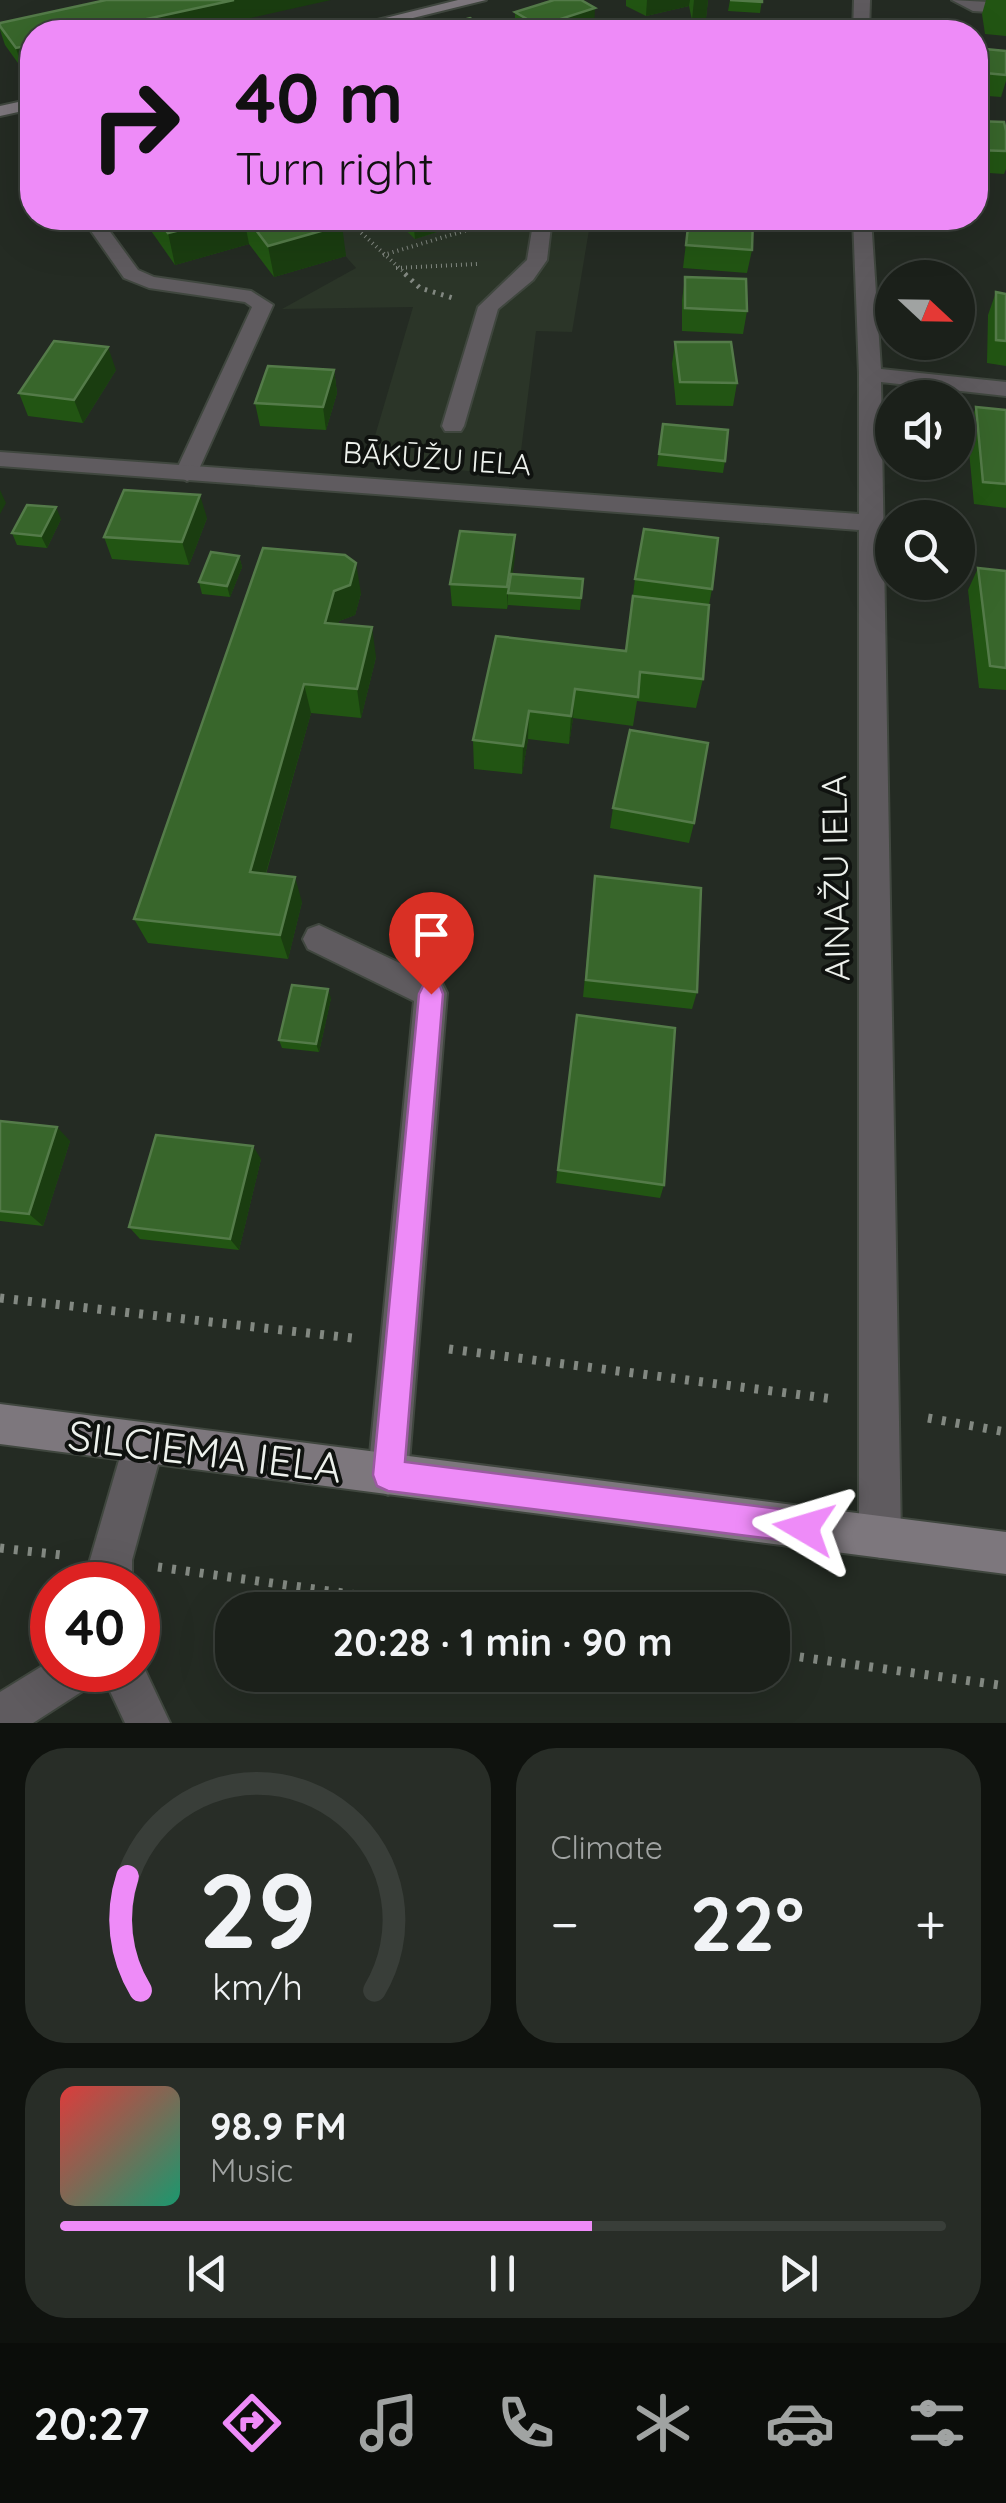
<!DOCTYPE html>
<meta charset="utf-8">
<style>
:root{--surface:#1b201a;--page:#282d27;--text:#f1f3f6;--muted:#a0a3a2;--line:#393e39;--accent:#ee8bf8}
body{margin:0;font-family:Quicksand,sans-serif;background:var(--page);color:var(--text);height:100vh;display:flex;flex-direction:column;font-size:38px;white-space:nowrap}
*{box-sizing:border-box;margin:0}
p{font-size:32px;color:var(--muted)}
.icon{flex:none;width:55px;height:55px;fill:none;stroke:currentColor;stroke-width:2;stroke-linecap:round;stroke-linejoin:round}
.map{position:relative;height:1723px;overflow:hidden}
.panel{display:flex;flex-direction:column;gap:25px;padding:25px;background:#0f120e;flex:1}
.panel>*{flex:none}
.guide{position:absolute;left:20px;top:20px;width:968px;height:210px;border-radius:40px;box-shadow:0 10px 40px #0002,0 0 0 2px var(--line);background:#ee8bf8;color:#111;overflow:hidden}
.needle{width:65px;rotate:112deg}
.tools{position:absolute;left:875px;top:260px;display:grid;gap:20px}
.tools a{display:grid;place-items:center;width:100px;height:100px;border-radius:50%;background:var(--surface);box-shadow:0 10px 40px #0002,0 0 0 2px var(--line);font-size:50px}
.speed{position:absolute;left:30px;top:1562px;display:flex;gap:20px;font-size:50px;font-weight:700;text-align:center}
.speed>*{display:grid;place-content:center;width:130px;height:130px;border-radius:50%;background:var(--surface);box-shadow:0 10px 40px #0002,0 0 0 2px var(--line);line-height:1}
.speed .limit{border:15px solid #d22;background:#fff;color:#111}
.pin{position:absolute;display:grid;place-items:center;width:85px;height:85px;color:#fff;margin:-102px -42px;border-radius:50% 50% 50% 0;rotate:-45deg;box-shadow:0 0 10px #0007}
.pin .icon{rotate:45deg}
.me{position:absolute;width:110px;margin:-55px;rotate:277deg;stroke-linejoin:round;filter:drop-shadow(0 0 8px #0008)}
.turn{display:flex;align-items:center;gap:35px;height:210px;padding:0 50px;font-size:45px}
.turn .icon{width:130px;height:130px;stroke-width:2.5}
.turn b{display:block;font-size:70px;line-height:85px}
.big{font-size:75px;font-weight:700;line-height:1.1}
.panel .card{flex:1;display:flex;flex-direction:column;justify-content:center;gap:15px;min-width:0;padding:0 35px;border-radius:40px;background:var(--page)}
.panel .dial{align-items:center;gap:0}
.dial svg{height:260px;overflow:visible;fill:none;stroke:var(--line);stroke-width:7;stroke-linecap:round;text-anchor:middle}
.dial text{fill:var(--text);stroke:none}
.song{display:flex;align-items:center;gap:30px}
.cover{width:120px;height:120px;border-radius:15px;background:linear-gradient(135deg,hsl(0 70% 55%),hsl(160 70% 35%))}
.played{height:10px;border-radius:5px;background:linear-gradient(90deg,var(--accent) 60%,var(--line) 60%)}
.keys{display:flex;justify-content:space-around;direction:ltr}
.heat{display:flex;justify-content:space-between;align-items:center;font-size:55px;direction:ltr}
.panel .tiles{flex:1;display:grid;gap:25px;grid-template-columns:1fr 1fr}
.card:last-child{grid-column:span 2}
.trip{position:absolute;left:215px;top:1592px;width:575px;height:100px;border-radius:40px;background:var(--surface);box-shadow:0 10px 40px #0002,0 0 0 2px var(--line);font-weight:700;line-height:100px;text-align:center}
.tabs{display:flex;height:160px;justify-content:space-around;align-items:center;background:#0b0d0a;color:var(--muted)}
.tabs .icon{width:70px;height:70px}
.tabs .current{color:var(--accent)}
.tabs b{font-size:45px;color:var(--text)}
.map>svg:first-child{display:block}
.built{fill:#2b3528}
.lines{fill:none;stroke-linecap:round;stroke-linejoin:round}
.lane-casing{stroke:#40473f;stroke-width:4}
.street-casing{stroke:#40473f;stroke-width:4}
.secondary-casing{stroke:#40473f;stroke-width:4}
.path-far2{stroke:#828881;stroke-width:4;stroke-dasharray:1 4;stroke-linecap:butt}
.path-far1{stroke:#828881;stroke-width:5;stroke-dasharray:2.5 6;stroke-linecap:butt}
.path{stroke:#828881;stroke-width:9;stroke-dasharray:4 10;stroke-linecap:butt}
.lane{fill:#5f5b5f;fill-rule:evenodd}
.street{fill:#5f5b5f;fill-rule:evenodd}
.secondary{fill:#7d777d;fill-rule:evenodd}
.wall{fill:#225513}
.shaded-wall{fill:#1a3d10}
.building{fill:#38662b;stroke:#547b49;stroke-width:2.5}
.route{fill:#ee8bf8;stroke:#9b5aa1;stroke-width:2.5}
.labels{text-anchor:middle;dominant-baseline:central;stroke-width:8;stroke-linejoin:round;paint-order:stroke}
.far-street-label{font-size:30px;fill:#edf1ec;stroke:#0f120f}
.street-label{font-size:35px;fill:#edf1ec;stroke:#0f120f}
.near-street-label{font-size:42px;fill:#edf1ec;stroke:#0f120f}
</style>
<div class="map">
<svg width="1006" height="1723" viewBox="0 0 1006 1723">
<rect width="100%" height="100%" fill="#242b23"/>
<path class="built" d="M312,218H591L572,332L536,331L518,475L367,463L413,307L282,309L356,268Z"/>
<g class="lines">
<defs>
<g id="lane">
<path d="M952,0L1006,3V13L973,11Z"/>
<path d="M82,218H100L138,270L154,277L251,291L273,305L195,478L187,481L175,473L252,307L245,302L149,288L124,278Z"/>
<path d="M534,218H552L547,260L533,280L498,309L464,426L461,431H445L442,426L478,307L527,260Z"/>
<path d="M319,925L442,983L447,993L408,1475L402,1489L388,1495L374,1489L368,1475L414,1001L308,949L303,939L308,929Z"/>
</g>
<g id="street">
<path d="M854,0H870L869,32H853Z"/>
<path d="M853,218H871L881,369L1006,382V396L881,382L901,1537L895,1552L880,1558L865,1552L859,1537V530L0,466V452L859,514V374Z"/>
<path d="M144,1423L158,1429L164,1443L132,1560V1585H90V1560L124,1443L130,1429Z"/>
<path d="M138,1655L170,1723H125L100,1670H138Z"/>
<path d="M52,1660V1670H99L92,1685L33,1723H0V1692Z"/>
</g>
<g id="secondary">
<path d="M458,0H486L356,32H329Z"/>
<path d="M32,99V109L0,116V106Z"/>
<path d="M0,1404L1006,1532V1574L0,1444Z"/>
</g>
</defs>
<use href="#lane" class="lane-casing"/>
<use href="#street" class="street-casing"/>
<use href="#secondary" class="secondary-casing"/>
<g class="path-far2">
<path d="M354,226L408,276"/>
<path d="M383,255L505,219"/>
<path d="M396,268L478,264"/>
</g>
<path class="path-far1" d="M405,274L420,288L453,298"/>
<g class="path">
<path d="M0,1298L352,1338"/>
<path d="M449,1349L833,1399"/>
<path d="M928,1418L1006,1432"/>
<path d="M0,1548L61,1555"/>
<path d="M158,1567L464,1610"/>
<path d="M772,1653L1006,1686"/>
</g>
<use href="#lane" class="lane"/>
<use href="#street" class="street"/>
<use href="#secondary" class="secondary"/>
</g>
<g class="wall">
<path d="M106,0L23,70L5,45L0,30V23Z"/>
<path d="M626,0H708L706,18L692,20L689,6L646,16L626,6Z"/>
<path d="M730,0H762L760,13L728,11Z"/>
<path d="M986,0H1006V36L985,34L982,14Z"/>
<path d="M515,12L594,29L584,32H515Z"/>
<path d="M975,48L1006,51V81L1001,97L975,95Z"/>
<path d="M975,121L1006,131V169L1004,174L975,172Z"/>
<path d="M142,218H342L337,219L346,256L274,277L249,244L175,265Z"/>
<path d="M393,218H477V219L415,239Z"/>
<path d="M689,218L752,250L747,273L683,268Z"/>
<path d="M685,277L747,311L743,334L682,331V300Z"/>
<path d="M996,292L1006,294V366L987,363L988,315Z"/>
<path d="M675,342L737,383L733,406L676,405L672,364Z"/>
<path d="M116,370L83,423L28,416L19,393Z"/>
<path d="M334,370L337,393L326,430L260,426L255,403Z"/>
<path d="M976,407L1006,410V508L974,504L967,430Z"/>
<path d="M663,424L725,461L723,473L657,466Z"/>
<path d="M207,518L189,565L112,559L104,537Z"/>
<path d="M61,519L47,548L17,545L12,533Z"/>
<path d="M515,535L512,574L583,579L580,610L508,605L507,609L452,606L450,584Z"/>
<path d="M263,548L361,593L355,615L339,621L338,624L376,657L361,718L311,713L266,874L302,902L288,959L148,943L134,919Z"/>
<path d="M239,556L242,567L230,597L202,594L199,582Z"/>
<path d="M978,568L1006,571V690L979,688L968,590Z"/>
<path d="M635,579L712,589L709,605L703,679L696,708L637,701L633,726L573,718L569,744L528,739L522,774L474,769L473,740L626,651Z"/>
<path d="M613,808L694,823L689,843L610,828Z"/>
<path d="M593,895L697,992L692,1009L583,997Z"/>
<path d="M331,998L319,1052L282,1048L279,1040Z"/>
<path d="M577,1015L664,1185L660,1198L556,1183Z"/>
<path d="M0,1121L70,1141L43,1226L0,1221Z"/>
<path d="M261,1159L239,1250L140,1239L129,1227Z"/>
</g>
<g class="shaded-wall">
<path d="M234,0H331L188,32H87Z"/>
<path d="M647,0H690L689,6L646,16Z"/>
<path d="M694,0H708L706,18L692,20Z"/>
<path d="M595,8L594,29L584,32H539V26Z"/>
<path d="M32,45V68L23,70L16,48Z"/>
<path d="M227,218H244L249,244L175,265L168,233Z"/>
<path d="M413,218H477V219L415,239Z"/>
<path d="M342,225L346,256L274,277L268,246Z"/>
<path d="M108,347L116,370L83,423L74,400Z"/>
<path d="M334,370L337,393L326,430L323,407Z"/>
<path d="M0,490L6,503L0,514Z"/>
<path d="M200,495L207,518L189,565L182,542Z"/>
<path d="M56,507L61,519L47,548L41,536Z"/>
<path d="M515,535V557L510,594L508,593L507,609V587Z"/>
<path d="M239,556L242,567L230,597L227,586Z"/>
<path d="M356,563L361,593L355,615L339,621L330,653L325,623L334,591Z"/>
<path d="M372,627L376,657L361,718L357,689Z"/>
<path d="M304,684L311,713L259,897L250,872Z"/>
<path d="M575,689L573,718L569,744L571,716Z"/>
<path d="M529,711L528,739L522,774L523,746Z"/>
<path d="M295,877L302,902L288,959L280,935Z"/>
<path d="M328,989L331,998L319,1052L316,1044Z"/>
<path d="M57,1127L70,1141L43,1226L29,1214Z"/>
<path d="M253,1146L261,1159L239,1250L230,1239Z"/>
</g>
<g class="building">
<path d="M106,0H234L87,32H32V45L16,48L0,26V23Z"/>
<path d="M554,0H581L595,8L539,26L515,12Z"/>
<path d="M730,0H762V2Z"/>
<path d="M470,18L490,32H436L431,29Z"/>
<path d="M699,27L739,30L738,32H698Z"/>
<path d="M975,48L1006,51V75L975,72Z"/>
<path d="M975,121L1004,122L1006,131V151L975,150Z"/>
<path d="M156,218H227L168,233Z"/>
<path d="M247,218H336L342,225L268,246Z"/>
<path d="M689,218H753L752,250L686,245Z"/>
<path d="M685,277L746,279L747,311L685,308Z"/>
<path d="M996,292L1006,294V341L996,340Z"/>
<path d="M54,341L108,347L74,400L19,393Z"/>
<path d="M675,342H731L737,383L680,382Z"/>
<path d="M268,366L334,370L323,407L255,403Z"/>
<path d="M976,407L1006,410V484L983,482Z"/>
<path d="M663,424L728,430L725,461L659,454Z"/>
<path d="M124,490L200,495L182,542L104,537Z"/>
<path d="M27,505L56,507L41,536L12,533Z"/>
<path d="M644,529L718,538L712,589L635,579Z"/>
<path d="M460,531L515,535L507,587L450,584Z"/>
<path d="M263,548L345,555L356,563L350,585L334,591L325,623L372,627L357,689L304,684L250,872L295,877L280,935L134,919Z"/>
<path d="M211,552L239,556L227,586L199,582Z"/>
<path d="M978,568L1006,571V668L990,666Z"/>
<path d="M511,574L583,579L581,598L508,593Z"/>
<path d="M633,596L709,605L703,679L640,672L638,697L575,689L571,716L529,711L523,746L473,740L496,636L626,651Z"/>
<path d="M630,730L708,743L694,823L613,808Z"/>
<path d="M595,876L701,888L697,992L586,980Z"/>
<path d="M292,985L328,989L316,1044L279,1040Z"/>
<path d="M577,1015L675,1028L664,1185L558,1170Z"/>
<path d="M0,1121L57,1127L29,1214L0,1211Z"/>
<path d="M156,1135L253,1146L230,1239L129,1227Z"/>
</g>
<path class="route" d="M431,982L440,986L443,994L405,1462L804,1512L816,1517L820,1528L816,1539L804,1543L388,1491L377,1486L373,1475L419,994L423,986Z"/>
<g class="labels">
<g class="far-street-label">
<text transform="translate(437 458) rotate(4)">BĀKŪŽU IELA</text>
</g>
<g class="street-label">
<text transform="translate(835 878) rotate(-91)">AINAŽU IELA</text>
</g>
<g class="near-street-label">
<text transform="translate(205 1451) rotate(7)">SILCIEMA IELA</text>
</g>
</g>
</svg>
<div class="tools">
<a><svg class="needle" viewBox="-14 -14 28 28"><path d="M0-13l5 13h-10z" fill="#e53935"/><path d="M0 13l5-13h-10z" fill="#a0a3a2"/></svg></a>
<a><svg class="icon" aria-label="sound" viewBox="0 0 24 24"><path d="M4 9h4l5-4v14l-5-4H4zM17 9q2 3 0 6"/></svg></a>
<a><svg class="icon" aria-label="search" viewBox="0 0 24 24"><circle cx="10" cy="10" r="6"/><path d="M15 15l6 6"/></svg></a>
</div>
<div class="speed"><div class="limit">40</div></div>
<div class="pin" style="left:431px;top:994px;background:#d93025"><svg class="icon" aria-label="arrive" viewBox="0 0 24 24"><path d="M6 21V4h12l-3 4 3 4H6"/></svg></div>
<svg class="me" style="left:804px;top:1528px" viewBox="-20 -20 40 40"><path d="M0-17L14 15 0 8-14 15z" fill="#ee8bf8" stroke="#fff" stroke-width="4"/></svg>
<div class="trip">20:28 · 1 min · 90 m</div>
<div class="guide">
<div class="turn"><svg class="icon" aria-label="right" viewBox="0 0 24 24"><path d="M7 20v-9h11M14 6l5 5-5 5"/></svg><div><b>40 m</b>Turn right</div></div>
</div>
</div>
<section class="panel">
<div class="tiles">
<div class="card dial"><svg viewBox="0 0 100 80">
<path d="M14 69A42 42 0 1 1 86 69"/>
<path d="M14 69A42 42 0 0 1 10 34" stroke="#ee8bf8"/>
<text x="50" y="56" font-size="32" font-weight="700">29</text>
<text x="50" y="72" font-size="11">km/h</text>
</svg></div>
<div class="card"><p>Climate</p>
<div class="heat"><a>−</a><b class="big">22°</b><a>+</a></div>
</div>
<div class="card">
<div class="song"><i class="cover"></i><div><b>98.9 FM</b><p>Music</p></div></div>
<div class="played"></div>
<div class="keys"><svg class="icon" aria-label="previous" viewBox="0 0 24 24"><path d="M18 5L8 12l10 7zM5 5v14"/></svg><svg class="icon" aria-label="pause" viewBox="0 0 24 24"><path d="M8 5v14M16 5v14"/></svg><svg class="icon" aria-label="next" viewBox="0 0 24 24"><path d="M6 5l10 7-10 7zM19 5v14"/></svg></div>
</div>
</div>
</section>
<nav class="tabs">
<b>20:27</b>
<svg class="icon current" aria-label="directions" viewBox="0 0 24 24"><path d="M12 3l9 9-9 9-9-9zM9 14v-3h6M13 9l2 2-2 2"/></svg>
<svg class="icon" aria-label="music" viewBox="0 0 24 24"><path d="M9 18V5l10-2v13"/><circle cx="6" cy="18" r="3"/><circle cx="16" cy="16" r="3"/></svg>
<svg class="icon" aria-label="phone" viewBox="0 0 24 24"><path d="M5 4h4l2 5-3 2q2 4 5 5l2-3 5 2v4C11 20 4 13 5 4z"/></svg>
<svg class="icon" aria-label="climate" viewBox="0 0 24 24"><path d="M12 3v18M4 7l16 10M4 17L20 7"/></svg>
<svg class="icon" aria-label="car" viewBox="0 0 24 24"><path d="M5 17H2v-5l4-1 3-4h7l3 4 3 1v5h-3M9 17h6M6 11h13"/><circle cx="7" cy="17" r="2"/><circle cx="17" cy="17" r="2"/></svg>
<svg class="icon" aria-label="filters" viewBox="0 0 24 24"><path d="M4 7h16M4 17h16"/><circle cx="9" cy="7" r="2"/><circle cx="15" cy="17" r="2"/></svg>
</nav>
